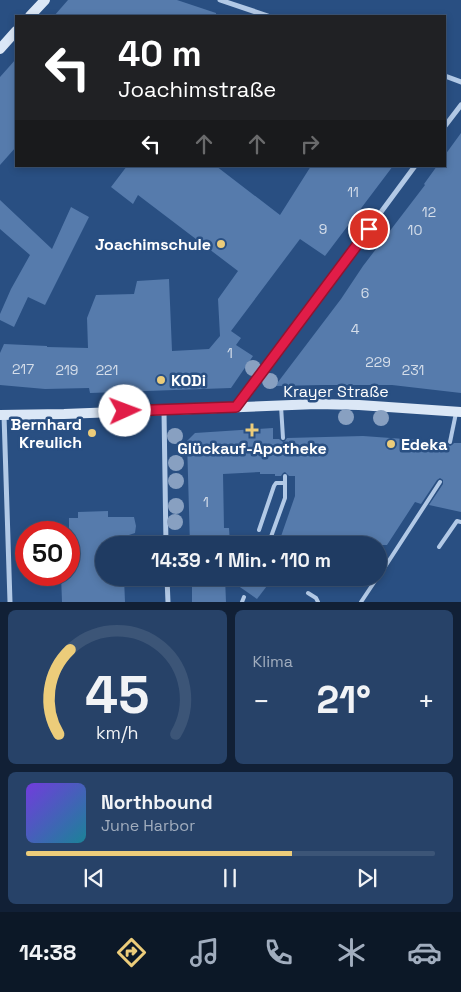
<!DOCTYPE html>
<html lang="de">
<meta charset="utf-8">
<style>
:root{--surface:#1f3b62;--page:#274268;--text:#f1f3f6;--muted:#a1adbe;--line:#3c5577;--accent:#eccc7a}
body{margin:0;font-family:"Space Grotesk",sans-serif;background:var(--page);color:var(--text);height:100vh;display:flex;flex-direction:column;font-size:19px;white-space:nowrap}
*{box-sizing:border-box;margin:0}
p{font-size:16px;color:var(--muted)}
.icon{flex:none;width:28px;height:28px;fill:none;stroke:currentColor;stroke-width:2;stroke-linecap:round;stroke-linejoin:round}
.map{position:relative;height:602px;overflow:hidden}
.details{display:flex;flex-direction:column;gap:8px;padding:8px;background:#112036;flex:1}
.details>*{flex:none}
.hud{position:absolute;left:15px;top:15px;width:431px;height:152px;border-radius:0px;box-shadow:0 2px 8px #0003,0 0 0 1px var(--line);background:#202124;color:#fff;overflow:hidden}
.speed{position:absolute;left:15px;top:521px;display:flex;gap:10px;font-size:25px;font-weight:700;text-align:center}
.speed>*{display:grid;place-content:center;width:65px;height:65px;border-radius:50%;background:var(--surface);box-shadow:0 2px 8px #0003,0 0 0 1px var(--line);line-height:1}
.speed .limit{border:8px solid #d22;background:#fff;color:#111}
.pin{position:absolute;display:grid;place-items:center;width:42px;height:42px;color:#fff;margin:-21px;border:2px solid #fff;border-radius:50%;box-shadow:0 1px 5px #0007}
.me{position:absolute;width:55px;margin:-28px;rotate:88deg;stroke-linejoin:round;filter:drop-shadow(0 0 4px #0008)}
.turn{display:flex;align-items:center;gap:18px;height:105px;padding:0 20px;font-size:22px}
.turn .icon{width:65px;height:65px;stroke-width:2.5}
.turn b{display:block;font-size:35px;line-height:42px}
.lanes{display:flex;align-items:center;height:48px;padding:0 20px;background:#0003;justify-content:center;gap:25px;direction:ltr}
.lanes .off{opacity:.35}
.big{font-size:38px;font-weight:800;line-height:1.1}
.details .widget{flex:1;display:flex;flex-direction:column;justify-content:center;gap:8px;min-width:0;padding:0 18px;border-radius:8px;background:var(--page)}
.details .dial{align-items:center;gap:0}
.dial svg{height:130px;overflow:visible;fill:none;stroke:var(--line);stroke-width:7;stroke-linecap:round;text-anchor:middle}
.dial text{fill:var(--text);stroke:none}
.song{display:flex;align-items:center;gap:15px}
.cover{width:60px;height:60px;border-radius:8px;background:linear-gradient(135deg,hsl(260 70% 55%),hsl(190 70% 35%))}
.played{height:5px;border-radius:2px;background:linear-gradient(90deg,var(--accent) 65%,var(--line) 65%)}
.keys{display:flex;justify-content:space-around;direction:ltr}
.heat{display:flex;justify-content:space-between;align-items:center;font-size:28px;direction:ltr}
.details .tiles{flex:1;display:grid;gap:8px;grid-template-columns:1fr 1fr}
.widget:last-child{grid-column:span 2}
.trip{position:absolute;left:95px;top:536px;width:292px;height:50px;border-radius:25px;background:var(--surface);box-shadow:0 2px 8px #0003,0 0 0 1px var(--line);font-weight:800;line-height:50px;text-align:center}
.dock{display:flex;height:80px;justify-content:space-around;align-items:center;background:#0c1827;color:var(--muted)}
.dock .icon{width:35px;height:35px}
.dock .selected{color:var(--accent)}
.dock b{font-size:22px;color:var(--text)}
.map>svg:first-child{display:block}
.building{fill:#567bac}
.lines{fill:none;stroke-linecap:round;stroke-linejoin:round}
.service{stroke:#b2c9e6;stroke-width:4}
.minor{stroke:#b2c9e6;stroke-width:5}
.secondary{stroke:#dbe7f6;stroke-width:10}
.tree{fill:#88a0c1}
.route-casing{stroke:#92132f;stroke-width:12}
.route{stroke:#e11d48;stroke-width:9}
.poi-dot{fill:#eccc7a;stroke:#294f82;stroke-width:2}
.labels{text-anchor:middle;dominant-baseline:central;stroke-width:5;stroke-linejoin:round;paint-order:stroke}
.number-label{font-size:14px;fill:#d5deea}
.poi-label{font-size:16px;font-weight:bold;fill:#fff;stroke:#294f82;text-anchor:end}
.street-label{font-size:16px;fill:#fff;stroke:#294f82}
</style>
<div class="map">
<svg width="461" height="602" viewBox="0 0 461 602">
<rect width="100%" height="100%" fill="#294f82"/>
<g class="building">
<path d="M68,0H177L216,13V16H54Z"/>
<path d="M16,59V147L0,165V77Z"/>
<path d="M461,133V393L392,385H322L275,386L341,299L363,266L425,185L424,184L437,166H445V155Z"/>
<path d="M127,166H216L280,215L311,166H393L325,256L300,239L231,331L241,338L236,345L253,356L231,388L90,393L89,388L45,389L0,385V353L4,344L47,346V347L88,348L87,318L96,295L134,294L137,281L169,279L172,351L209,349L220,336L218,299L238,271L138,195L133,204L111,187Z"/>
<path d="M0,200L52,249L71,207L89,217L45,305L28,297L14,327L0,320V314L11,289L30,255L0,229Z"/>
<path d="M273,428V439H279L283,442L285,441L287,438L363,436L446,442L447,444L450,446L452,445L454,443H461V512L429,505L443,484V480L440,478L437,480L421,504L415,502L387,545H278L295,496V476H289L285,472L283,473L281,476H275V474H260V472L223,474L224,528H229L230,544L190,545L187,441L195,433Z"/>
<path d="M108,511V517H134L136,526L135,533L123,537V545H104V578H124L125,602H62L61,575H69V518H78V512Z"/>
<path d="M192,578H225L226,602H192Z"/>
<path d="M227,578H273L257,599Z"/>
</g>
<g class="lines">
<g class="service">
<path d="M281,406L283,438"/>
<path d="M450,442L456,413"/>
<path d="M259,530L274,486L276,483H285"/>
<path d="M268,545L285,498V476"/>
<path d="M439,547L457,521L461,522"/>
<path d="M379,576L440,482"/>
<path d="M308,593L316,598L318,602"/>
<path d="M242,602L244,597"/>
<path d="M361,602L377,578"/>
</g>
<g class="minor">
<path d="M220,0L268,16"/>
<path d="M445,76L461,82"/>
<path d="M445,126L461,105"/>
<path d="M237,407L415,166"/>
<path d="M164,411L166,545"/>
<path d="M4,415L10,602"/>
<path d="M167,578L168,602"/>
</g>
<g class="secondary">
<path d="M30,16L45,0"/>
<path d="M0,49L16,31"/>
<path d="M0,415L64,414L317,404L359,405L461,412"/>
</g>
</g>
<g class="tree">
<circle cx="253" cy="368" r="8"/>
<circle cx="270" cy="381" r="8"/>
<circle cx="346" cy="417" r="8"/>
<circle cx="381" cy="418" r="8"/>
<circle cx="175" cy="436" r="8"/>
<circle cx="176" cy="463" r="8"/>
<circle cx="176" cy="481" r="8"/>
<circle cx="176" cy="506" r="8"/>
<circle cx="175" cy="522" r="8"/>
</g>
<g class="lines">
<defs>
<path id="route" d="M125,411L236,407L369,229"/>
</defs>
<use href="#route" class="route-casing"/>
<use href="#route" class="route"/>
</g>
<g class="poi-dot">
<circle cx="221" cy="244" r="5"/>
<circle cx="161" cy="380" r="5"/>
<path d="M249.5 422.5h5v5h5v5h-5v5h-5v-5h-5v-5h5z"/>
<circle cx="92" cy="433" r="5"/>
<circle cx="391" cy="444" r="5"/>
</g>
<g class="labels">
<g class="number-label">
<text x="353" y="192">11</text>
<text x="429" y="212">12</text>
<text x="323" y="229">9</text>
<text x="415" y="230">10</text>
<text x="365" y="293">6</text>
<text x="355" y="329">4</text>
<text x="230" y="353">1</text>
<text x="378" y="362">229</text>
<text x="23" y="369">217</text>
<text x="67" y="370">219</text>
<text x="107" y="370">221</text>
<text x="413" y="370">231</text>
<text x="206" y="502">1</text>
</g>
<g class="poi-label">
<text x="211" y="244">Joachimschule</text>
<text x="171" y="380" text-anchor="start">KODi</text>
<text x="82" y="424">Bernhard<tspan x="82" dy="18">Kreulich</tspan></text>
<text x="401" y="444" text-anchor="start">Edeka</text>
<text x="252" y="448" text-anchor="middle">Glückauf-Apotheke</text>
</g>
<g class="street-label">
<text x="336" y="391">Krayer Straße</text>
</g>
</g>
</svg>
<div class="speed"><div class="limit">50</div></div>
<div class="pin" style="left:369px;top:229px;background:#d93025"><svg class="icon" aria-label="arrive" viewBox="0 0 24 24"><path d="M6 21V4h12l-3 4 3 4H6"/></svg></div>
<svg class="me" style="left:125px;top:411px" viewBox="-20 -20 40 40"><circle r="19" fill="#fff"/><path d="M0-13L10 11 0 6-10 11z" fill="#e11d48"/></svg>
<div class="trip">14:39 · 1 Min. · 110 m</div>
<div class="hud">
<div class="turn"><svg class="icon" aria-label="left" viewBox="0 0 24 24"><path d="M17 20v-9H6M10 6l-5 5 5 5"/></svg><div><b>40 m</b>Joachimstraße</div></div>
<div class="lanes"><svg class="icon" aria-label="left" viewBox="0 0 24 24"><path d="M17 20v-9H6M10 6l-5 5 5 5"/></svg><svg class="icon off" aria-label="ahead" viewBox="0 0 24 24"><path d="M12 20V5M6 11l6-6 6 6"/></svg><svg class="icon off" aria-label="ahead" viewBox="0 0 24 24"><path d="M12 20V5M6 11l6-6 6 6"/></svg><svg class="icon off" aria-label="right" viewBox="0 0 24 24"><path d="M7 20v-9h11M14 6l5 5-5 5"/></svg></div>
</div>
</div>
<section class="details">
<div class="tiles">
<div class="widget dial"><svg viewBox="0 0 100 80">
<path d="M14 69A42 42 0 1 1 86 69"/>
<path d="M14 69A42 42 0 0 1 21 17" stroke="#eccc7a"/>
<text x="50" y="56" font-size="32" font-weight="700">45</text>
<text x="50" y="72" font-size="11">km/h</text>
</svg></div>
<div class="widget"><p>Klima</p>
<div class="heat"><a>−</a><b class="big">21°</b><a>+</a></div>
</div>
<div class="widget">
<div class="song"><i class="cover"></i><div><b>Northbound</b><p>June Harbor</p></div></div>
<div class="played"></div>
<div class="keys"><svg class="icon" aria-label="previous" viewBox="0 0 24 24"><path d="M18 5L8 12l10 7zM5 5v14"/></svg><svg class="icon" aria-label="pause" viewBox="0 0 24 24"><path d="M8 5v14M16 5v14"/></svg><svg class="icon" aria-label="next" viewBox="0 0 24 24"><path d="M6 5l10 7-10 7zM19 5v14"/></svg></div>
</div>
</div>
</section>
<nav class="dock">
<b>14:38</b>
<svg class="icon selected" aria-label="directions" viewBox="0 0 24 24"><path d="M12 3l9 9-9 9-9-9zM9 14v-3h6M13 9l2 2-2 2"/></svg>
<svg class="icon" aria-label="music" viewBox="0 0 24 24"><path d="M9 18V5l10-2v13"/><circle cx="6" cy="18" r="3"/><circle cx="16" cy="16" r="3"/></svg>
<svg class="icon" aria-label="phone" viewBox="0 0 24 24"><path d="M5 4h4l2 5-3 2q2 4 5 5l2-3 5 2v4C11 20 4 13 5 4z"/></svg>
<svg class="icon" aria-label="climate" viewBox="0 0 24 24"><path d="M12 3v18M4 7l16 10M4 17L20 7"/></svg>
<svg class="icon" aria-label="car" viewBox="0 0 24 24"><path d="M5 17H2v-5l4-1 3-4h7l3 4 3 1v5h-3M9 17h6M6 11h13"/><circle cx="7" cy="17" r="2"/><circle cx="17" cy="17" r="2"/></svg>
</nav>
